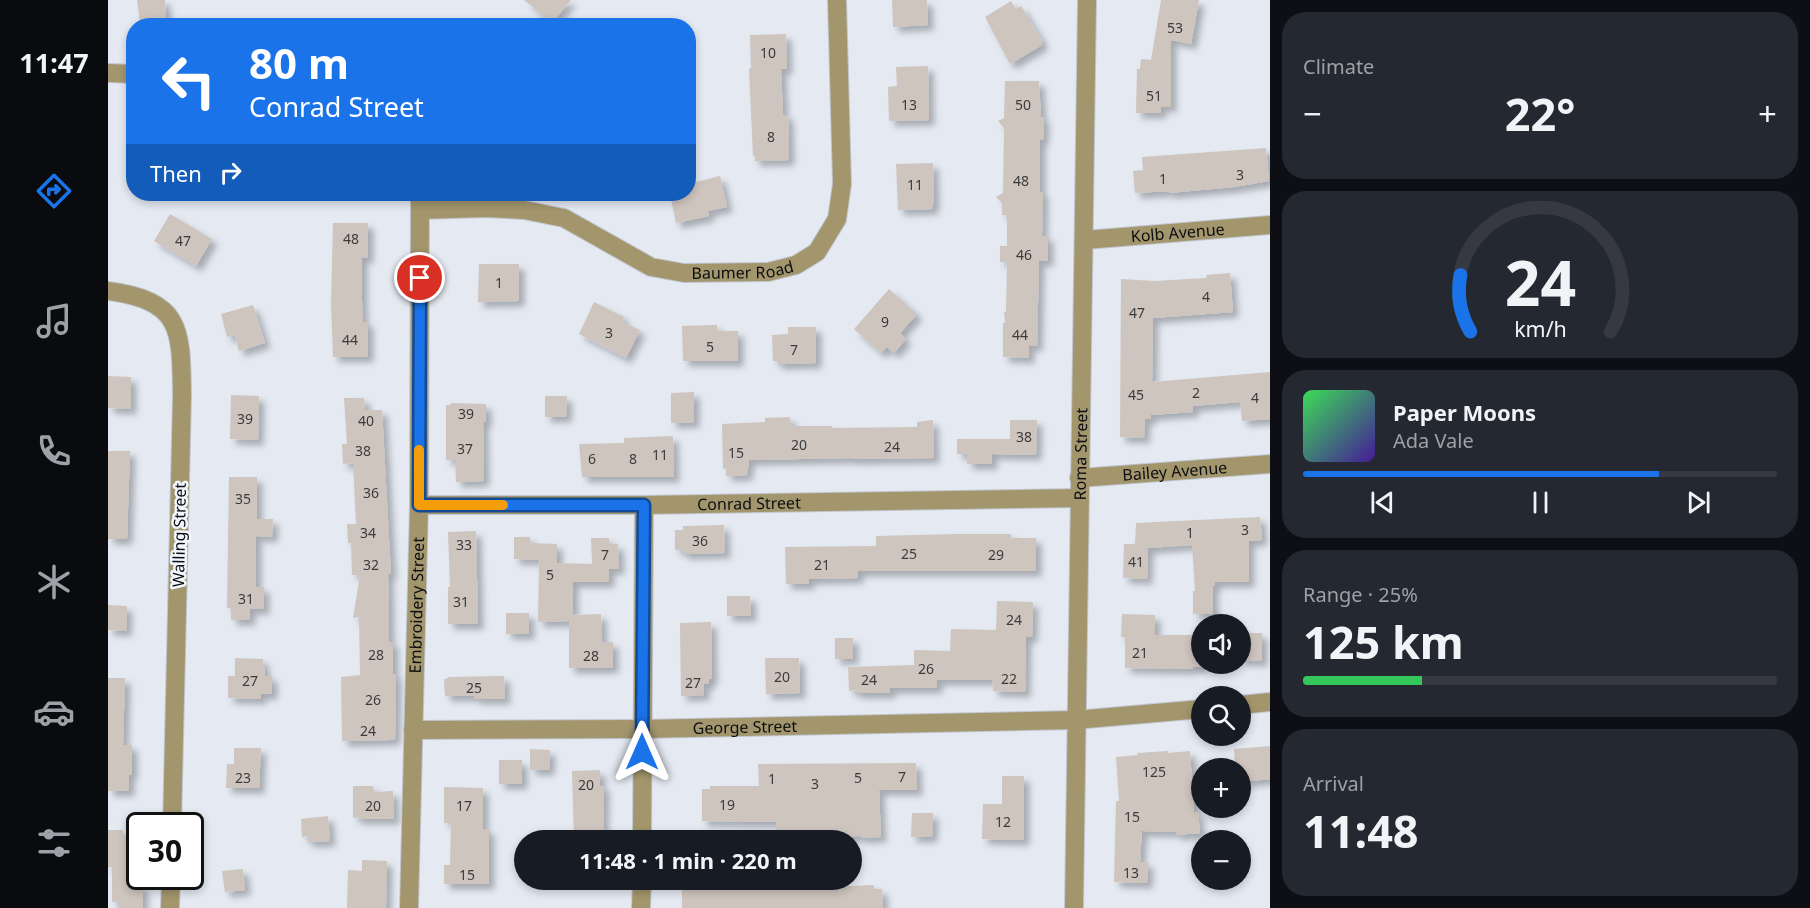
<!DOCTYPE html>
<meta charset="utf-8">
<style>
:root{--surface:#171b24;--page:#242831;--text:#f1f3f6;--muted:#9ea1a6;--line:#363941;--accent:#1a73e8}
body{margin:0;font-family:"Noto Sans",sans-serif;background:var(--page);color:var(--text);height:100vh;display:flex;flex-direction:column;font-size:22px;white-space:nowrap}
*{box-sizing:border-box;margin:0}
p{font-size:20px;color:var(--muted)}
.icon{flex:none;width:33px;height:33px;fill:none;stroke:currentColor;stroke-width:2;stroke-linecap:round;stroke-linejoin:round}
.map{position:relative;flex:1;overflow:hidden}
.panel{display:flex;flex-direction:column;gap:12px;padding:12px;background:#0d0f14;width:540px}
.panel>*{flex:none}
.top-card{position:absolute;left:18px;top:18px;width:570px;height:183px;border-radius:24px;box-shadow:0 3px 9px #0003;background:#1a73e8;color:#fff;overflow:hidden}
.tools{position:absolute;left:1083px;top:614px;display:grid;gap:12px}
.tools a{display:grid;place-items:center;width:60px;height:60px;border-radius:50%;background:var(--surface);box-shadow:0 3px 9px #0003;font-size:30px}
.speed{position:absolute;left:18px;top:812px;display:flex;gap:12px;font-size:30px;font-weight:700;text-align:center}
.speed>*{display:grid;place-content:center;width:78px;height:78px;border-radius:50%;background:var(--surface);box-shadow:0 3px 9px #0003;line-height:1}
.speed .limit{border:3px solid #111;border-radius:9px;background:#fff;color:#111}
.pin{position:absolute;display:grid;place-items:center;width:51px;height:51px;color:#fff;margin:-26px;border:3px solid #fff;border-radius:50%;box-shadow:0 2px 6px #0007}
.me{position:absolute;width:66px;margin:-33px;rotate:0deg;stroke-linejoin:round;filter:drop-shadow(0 0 4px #0008)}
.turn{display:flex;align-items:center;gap:21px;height:126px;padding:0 24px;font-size:27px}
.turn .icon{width:78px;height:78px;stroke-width:2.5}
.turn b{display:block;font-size:42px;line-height:51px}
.then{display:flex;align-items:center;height:57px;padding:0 24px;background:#0003;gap:12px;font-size:22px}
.big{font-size:45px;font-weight:700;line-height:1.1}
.panel .widget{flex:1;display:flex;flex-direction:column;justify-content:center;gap:9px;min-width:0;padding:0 21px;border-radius:24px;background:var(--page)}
.panel .dial{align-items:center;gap:0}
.dial svg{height:156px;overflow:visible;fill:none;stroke:var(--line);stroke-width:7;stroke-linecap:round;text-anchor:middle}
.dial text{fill:var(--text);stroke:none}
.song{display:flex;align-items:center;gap:18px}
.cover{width:72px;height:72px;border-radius:9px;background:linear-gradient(135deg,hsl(130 70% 55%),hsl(260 70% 35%))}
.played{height:6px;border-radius:3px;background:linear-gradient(90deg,var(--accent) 75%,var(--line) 75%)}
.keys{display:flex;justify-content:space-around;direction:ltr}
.heat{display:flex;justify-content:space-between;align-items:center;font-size:33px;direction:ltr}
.charge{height:9px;border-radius:4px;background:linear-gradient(90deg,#34c759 25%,var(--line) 0)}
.trip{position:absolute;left:406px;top:830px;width:348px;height:60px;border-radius:30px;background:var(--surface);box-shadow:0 3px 9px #0003;font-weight:700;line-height:60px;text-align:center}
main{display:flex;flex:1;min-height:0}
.tab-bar{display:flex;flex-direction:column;width:108px;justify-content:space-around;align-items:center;background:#090b0e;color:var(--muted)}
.tab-bar .icon{width:42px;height:42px}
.tab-bar .on{color:var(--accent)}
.tab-bar b{font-size:27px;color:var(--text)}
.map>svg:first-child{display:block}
.building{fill:#cec5be;filter:url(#shadow)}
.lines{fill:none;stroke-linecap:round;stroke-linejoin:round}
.street-casing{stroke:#c1c6ce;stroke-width:20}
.street{stroke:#a3966d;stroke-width:18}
.route-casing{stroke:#114b97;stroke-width:15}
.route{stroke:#1a73e8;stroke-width:10}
.slow{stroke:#f59e0b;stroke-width:10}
.labels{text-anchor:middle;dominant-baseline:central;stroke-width:5;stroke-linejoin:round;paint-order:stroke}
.number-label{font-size:14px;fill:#3c3b3c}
.street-label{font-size:16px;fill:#0b0d10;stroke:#f2f6fe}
</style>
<main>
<nav class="tab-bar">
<b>11:47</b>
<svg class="icon on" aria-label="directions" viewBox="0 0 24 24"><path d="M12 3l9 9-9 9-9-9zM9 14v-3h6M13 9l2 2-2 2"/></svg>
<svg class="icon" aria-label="music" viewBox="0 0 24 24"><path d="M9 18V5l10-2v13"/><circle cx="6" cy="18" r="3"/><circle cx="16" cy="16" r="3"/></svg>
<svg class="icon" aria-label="phone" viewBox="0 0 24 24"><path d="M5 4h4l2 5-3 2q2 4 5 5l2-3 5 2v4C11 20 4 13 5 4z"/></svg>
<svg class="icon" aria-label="climate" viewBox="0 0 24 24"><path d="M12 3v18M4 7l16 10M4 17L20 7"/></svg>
<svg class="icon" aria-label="car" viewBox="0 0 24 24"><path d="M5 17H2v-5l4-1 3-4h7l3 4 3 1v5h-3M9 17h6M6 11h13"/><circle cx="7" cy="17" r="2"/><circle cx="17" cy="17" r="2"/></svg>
<svg class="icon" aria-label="filters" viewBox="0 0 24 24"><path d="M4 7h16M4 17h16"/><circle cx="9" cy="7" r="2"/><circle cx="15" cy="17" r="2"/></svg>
</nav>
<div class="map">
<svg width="1162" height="908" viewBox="0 0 1162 908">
<defs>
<filter id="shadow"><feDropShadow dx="5.5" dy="5.5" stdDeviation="3" flood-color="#0004"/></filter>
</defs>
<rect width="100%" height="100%" fill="#e4e9f2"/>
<g class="building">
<path d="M29,0H57L58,21L32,23Z"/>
<path d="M416,0H463L444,23Z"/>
<path d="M784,0H819L820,25L785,27Z"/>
<path d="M1053,0H1091L1083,44L1063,40V107L1053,106V113H1028L1029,69H1032L1033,59L1043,60Z"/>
<path d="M903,1L908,9L913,6L935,42L933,43L934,45L902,64L877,17Z"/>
<path d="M678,34L679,69H673L675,115H680L681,160L647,161V157L645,156L641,69L643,68L642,35Z"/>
<path d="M820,66L821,120L781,121L780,87L789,86L788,67Z"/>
<path d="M897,81H931L933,117H936L935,140H932V192H935L934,236H940V261H931L929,346L921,345V358L895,357V323H897L896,312H898L899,262H892V246H899V215H894V203L888,197L895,193L896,128L890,121L896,118Z"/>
<path d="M1158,148L1161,181L1126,187L1061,193V191L1027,193L1025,171L1035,170L1034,157Z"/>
<path d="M825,163L826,204L824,205L825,209L790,210L788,164Z"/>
<path d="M612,176L619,207L600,211L601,216L568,223L562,194H580V184Z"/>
<path d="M62,214L104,239L88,266L46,241Z"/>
<path d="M225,223H260V258L254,257V301L255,322H260V357H225L223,304Z"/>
<path d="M371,264H411V301L370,302Z"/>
<path d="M1122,273L1125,312L1045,318L1044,382L1162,372V419L1134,421L1132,402L1085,406V412L1043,415V419H1037L1036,438L1012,437L1013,279L1046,281L1099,278L1098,275Z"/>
<path d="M781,289L809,314L792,333L798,339L786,353L779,347L773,353L746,329Z"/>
<path d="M486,302L516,317L514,322L532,330L518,358L471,334Z"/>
<path d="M145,305L157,343L131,351L127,335L119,337L113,314Z"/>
<path d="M609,325V331H630V361H575L574,326Z"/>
<path d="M680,327H708V363L670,364V361H665L664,335L680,334Z"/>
<path d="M0,376L23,377V409L0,408Z"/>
<path d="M586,392V422L563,423V393Z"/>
<path d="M123,395L151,396L150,440L122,439Z"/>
<path d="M437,396H459L458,417H437Z"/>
<path d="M236,398H256L257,410H274L283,574H280L281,642H285V674H288L287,739L282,740L234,741L233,677L252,675L251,617L245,618L252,575H244L243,543H240L239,524H248L245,463L235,464L234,444H239Z"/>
<path d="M343,403L378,404V422H375L376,481L348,482L347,460H338V405H342Z"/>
<path d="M682,417L683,426H724V428L809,427V422L825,420L826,458L743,459V458L641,460L639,475L618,476V468L615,469L614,424L657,422V418Z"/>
<path d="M902,420H929L928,455L884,454V464H859V454H849V439H902Z"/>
<path d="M565,436L566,477H474L471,444L516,443V438Z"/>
<path d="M0,451H22L19,539H0Z"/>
<path d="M121,477H149V519H165L164,537L148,536V587H156V609H142V620H123V608H119Z"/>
<path d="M1152,517L1154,540L1141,541V582H1107V586H1105V614H1085V591H1087L1084,545L1040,548L1039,579L1015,578L1016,544H1027L1028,523Z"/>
<path d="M616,525L617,553L575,554V550H567V530H575V526Z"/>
<path d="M368,531L370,624H340V587H342L340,532Z"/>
<path d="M849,534H903V538H928V571H750V578L701,579V584H678L677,547L768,546V536Z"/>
<path d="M406,537H422V543L449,544V563L484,564L483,538H501V544H510L511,569H501V582H465V615L493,614L494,642H505V668H461V621L430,622L431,560L406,559Z"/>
<path d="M619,596H642L643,616H619Z"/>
<path d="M889,601L925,602L924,637H918L917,692L885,691L884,680H829V688H782V693H748V690L741,691L740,667L806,665V650L842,651L843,629L888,630Z"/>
<path d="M0,605L19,606L18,631L0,630Z"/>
<rect x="398" y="613" width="23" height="21"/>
<path d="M1014,614L1047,615V635H1094V667H1084L1085,669L1017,668V637H1013Z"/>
<path d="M603,622L604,679H601V684H596V695L573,696L572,623Z"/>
<path d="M1132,633H1154V661L1132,660Z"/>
<rect x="727" y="638" width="18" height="21"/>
<path d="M127,658L155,659L157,676H164V694H153V699L120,698V676H127Z"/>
<path d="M657,658H691L692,693L658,694Z"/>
<path d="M396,676L397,699H367L366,696H337L336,679L340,678V677Z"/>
<path d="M0,678H17L15,745H24V774L21,775V791H0Z"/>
<path d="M1162,746V779L1132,782V768H1127L1126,749Z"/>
<path d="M126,748H153L151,788H118L119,764H126Z"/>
<path d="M422,749L442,750L441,770H422Z"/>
<path d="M1060,751V753L1082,751L1086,812H1090L1092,833L1068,835V832L1034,831L1032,862H1040L1039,883L1006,882L1008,801H1011L1008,757L1030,755L1029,753Z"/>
<rect x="391" y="760" width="23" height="24"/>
<path d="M808,763L809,790H771L773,837L753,838V836L668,839V822L594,821V789H602V786H651L650,764Z"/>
<path d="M492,770V786H496L495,840H466L464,771Z"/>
<path d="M894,776H916V840L874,839L875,804H894Z"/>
<path d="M245,786H265L266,792L285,791L286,819H251V817L245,818Z"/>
<path d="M336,787L375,788V829H381V884H336V865H342L343,823H336Z"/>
<path d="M804,813H825L824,837H803Z"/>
<path d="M220,816L222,841L200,842L199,836L194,837L193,819Z"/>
<path d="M0,830H15V835H25V885H35V908H11V902H4V867H0Z"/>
<path d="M254,860L279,861L278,908H239L240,870L254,871Z"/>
<path d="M135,869L137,890L117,892L114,871Z"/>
<path d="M574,879H596V881H634V890H701V882H718V887L766,885V889H774L775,908H574Z"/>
</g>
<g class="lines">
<defs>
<g id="street">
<path d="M0,73L26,74"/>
<path id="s1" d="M313,210L377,208L416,210L456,218L543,267L576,273L660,272L688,265L709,252L729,219L734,184L729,0"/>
<path id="s2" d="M977,240L1162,225"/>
<path d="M0,291C75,301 73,330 74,396L64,825"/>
<path id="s3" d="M971,478L1162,464"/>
<path id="s4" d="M311,505H536L971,498"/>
<path d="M1132,705L1162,702"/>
<path id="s5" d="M305,730L534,729L967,720L1094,709"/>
<path d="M534,840L536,505"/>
<path d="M62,908L63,876"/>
<path id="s6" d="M301,908L311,505L312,194"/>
<path d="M533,908L534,879"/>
<path id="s7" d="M966,908C968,605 977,303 979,0"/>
</g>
</defs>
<use href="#street" class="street-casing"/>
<use href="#street" class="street"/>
</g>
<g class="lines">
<defs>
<path id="route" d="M312,278L311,505H536L534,752"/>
</defs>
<use href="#route" class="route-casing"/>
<use href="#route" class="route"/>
<path class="slow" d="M311,450V505H395"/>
</g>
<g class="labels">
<g class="number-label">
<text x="1067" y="27">53</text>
<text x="660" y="52">10</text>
<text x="1046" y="95">51</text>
<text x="801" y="104">13</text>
<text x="915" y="104">50</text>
<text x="663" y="136">8</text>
<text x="1132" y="174">3</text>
<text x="1055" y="178">1</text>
<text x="913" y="180">48</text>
<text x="807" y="184">11</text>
<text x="243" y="238">48</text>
<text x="75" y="240">47</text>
<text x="916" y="254">46</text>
<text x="391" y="282">1</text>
<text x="1098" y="296">4</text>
<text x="1029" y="312">47</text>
<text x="777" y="321">9</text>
<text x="501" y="332">3</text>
<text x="912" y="334">44</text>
<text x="242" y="339">44</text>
<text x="602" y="346">5</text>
<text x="686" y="349">7</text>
<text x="1088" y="392">2</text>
<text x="1028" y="394">45</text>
<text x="1147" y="397">4</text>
<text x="358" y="413">39</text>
<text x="137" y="418">39</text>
<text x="258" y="420">40</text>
<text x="916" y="436">38</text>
<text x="691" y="444">20</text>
<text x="784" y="446">24</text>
<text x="357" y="448">37</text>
<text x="255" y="450">38</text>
<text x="628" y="452">15</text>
<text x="552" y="454">11</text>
<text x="484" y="458">6</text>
<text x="525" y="458">8</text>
<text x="263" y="492">36</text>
<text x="135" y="498">35</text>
<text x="1137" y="529">3</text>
<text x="260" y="532">34</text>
<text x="1082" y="532">1</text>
<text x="592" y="540">36</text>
<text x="356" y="544">33</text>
<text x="801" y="553">25</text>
<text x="497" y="554">7</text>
<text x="888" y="554">29</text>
<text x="1028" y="561">41</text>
<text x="263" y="564">32</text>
<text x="714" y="564">21</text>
<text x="442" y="574">5</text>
<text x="138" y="598">31</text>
<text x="353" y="601">31</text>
<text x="906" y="619">24</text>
<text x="1032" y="652">21</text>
<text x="268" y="654">28</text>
<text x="483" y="655">28</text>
<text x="818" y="668">26</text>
<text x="674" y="676">20</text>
<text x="901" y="678">22</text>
<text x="761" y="679">24</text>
<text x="142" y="680">27</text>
<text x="585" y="682">27</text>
<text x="366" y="687">25</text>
<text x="265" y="699">26</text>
<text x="260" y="730">24</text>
<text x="1046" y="771">125</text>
<text x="794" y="776">7</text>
<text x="135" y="777">23</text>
<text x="750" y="777">5</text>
<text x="664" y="778">1</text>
<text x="707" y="783">3</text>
<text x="478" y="784">20</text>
<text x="619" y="804">19</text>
<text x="265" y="805">20</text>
<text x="356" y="805">17</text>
<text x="1024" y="816">15</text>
<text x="895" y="821">12</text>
<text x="1023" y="872">13</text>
<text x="359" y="874">15</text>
</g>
<g class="street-label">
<text stroke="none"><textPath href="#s2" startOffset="93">Kolb Avenue</textPath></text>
<text stroke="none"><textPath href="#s1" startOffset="336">Baumer Road</textPath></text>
<text stroke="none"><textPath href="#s7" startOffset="454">Roma Street</textPath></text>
<text stroke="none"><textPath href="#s3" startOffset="96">Bailey Avenue</textPath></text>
<text stroke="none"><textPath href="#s4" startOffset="330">Conrad Street</textPath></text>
<text transform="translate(71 535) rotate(-89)">Walling Street</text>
<text stroke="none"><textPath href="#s6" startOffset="303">Embroidery Street</textPath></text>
<text stroke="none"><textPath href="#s5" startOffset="332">George Street</textPath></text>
</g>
</g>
</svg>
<div class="tools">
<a><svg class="icon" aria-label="sound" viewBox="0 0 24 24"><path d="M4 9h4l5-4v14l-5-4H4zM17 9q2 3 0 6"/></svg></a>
<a><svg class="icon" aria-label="search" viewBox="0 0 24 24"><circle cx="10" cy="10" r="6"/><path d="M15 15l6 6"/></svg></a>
<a>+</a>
<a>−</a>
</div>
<div class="speed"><div class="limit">30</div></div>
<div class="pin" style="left:312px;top:278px;background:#d93025"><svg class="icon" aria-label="arrive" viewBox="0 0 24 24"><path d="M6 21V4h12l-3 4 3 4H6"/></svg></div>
<svg class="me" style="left:534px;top:752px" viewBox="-20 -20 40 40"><path d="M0-17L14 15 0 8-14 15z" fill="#1a73e8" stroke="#fff" stroke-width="4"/></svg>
<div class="trip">11:48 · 1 min · 220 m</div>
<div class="top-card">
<div class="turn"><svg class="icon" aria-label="left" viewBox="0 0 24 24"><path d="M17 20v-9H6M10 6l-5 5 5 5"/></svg><div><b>80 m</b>Conrad Street</div></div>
<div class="then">Then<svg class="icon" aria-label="right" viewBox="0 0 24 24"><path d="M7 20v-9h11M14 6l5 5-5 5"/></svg></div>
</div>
</div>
<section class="panel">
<div class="widget"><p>Climate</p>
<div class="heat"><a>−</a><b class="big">22°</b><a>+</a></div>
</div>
<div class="widget dial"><svg viewBox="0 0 100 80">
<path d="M14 69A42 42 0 1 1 86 69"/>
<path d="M14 69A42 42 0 0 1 9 40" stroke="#1a73e8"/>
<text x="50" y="56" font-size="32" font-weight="700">24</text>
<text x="50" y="72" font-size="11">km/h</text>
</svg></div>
<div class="widget">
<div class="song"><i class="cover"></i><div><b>Paper Moons</b><p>Ada Vale</p></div></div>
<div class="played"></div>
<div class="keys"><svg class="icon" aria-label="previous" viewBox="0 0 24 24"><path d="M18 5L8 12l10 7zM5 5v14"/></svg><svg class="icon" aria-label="pause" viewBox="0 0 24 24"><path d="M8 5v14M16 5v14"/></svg><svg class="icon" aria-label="next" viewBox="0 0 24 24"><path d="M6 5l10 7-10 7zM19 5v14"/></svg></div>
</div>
<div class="widget"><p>Range · 25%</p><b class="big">125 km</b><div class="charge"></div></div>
<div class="widget"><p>Arrival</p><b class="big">11:48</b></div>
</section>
</main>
